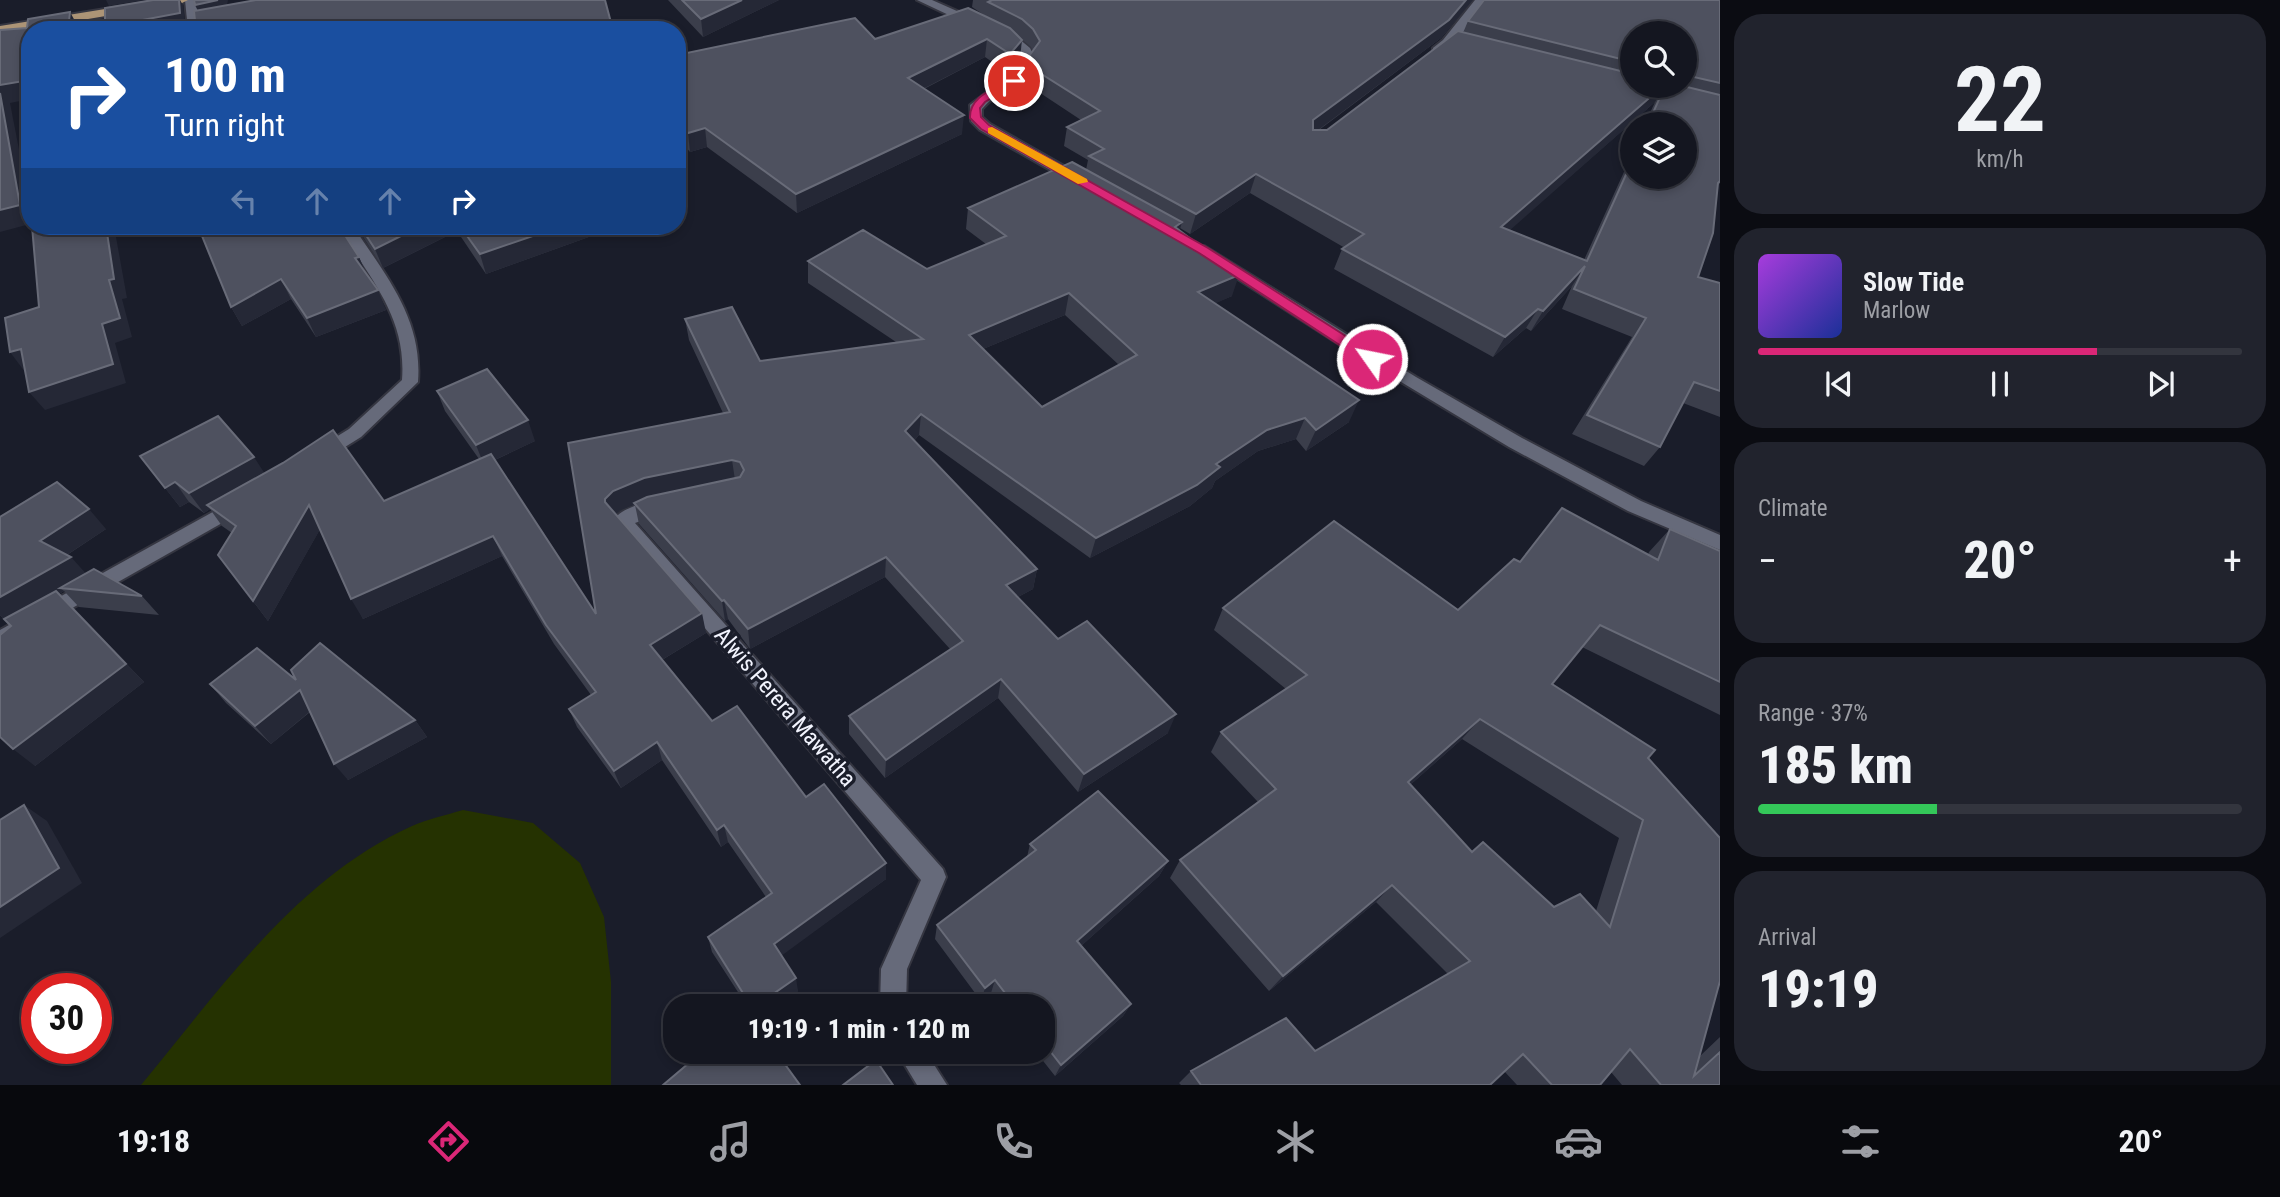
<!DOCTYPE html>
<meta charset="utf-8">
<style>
:root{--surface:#141620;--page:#21232d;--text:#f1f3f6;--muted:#9d9fa5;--line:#33353e;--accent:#db2777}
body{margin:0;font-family:"Roboto Condensed",sans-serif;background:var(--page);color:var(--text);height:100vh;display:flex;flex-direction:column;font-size:26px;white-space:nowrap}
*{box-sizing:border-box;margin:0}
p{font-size:23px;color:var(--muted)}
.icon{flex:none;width:38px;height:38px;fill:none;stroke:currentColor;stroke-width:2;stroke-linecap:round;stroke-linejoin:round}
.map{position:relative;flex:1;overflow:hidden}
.side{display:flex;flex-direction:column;gap:14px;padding:14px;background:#0b0c12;width:560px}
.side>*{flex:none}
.guide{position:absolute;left:21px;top:21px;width:665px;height:214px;border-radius:28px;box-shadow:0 4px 10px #0003,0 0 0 2px var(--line);background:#1a4fa0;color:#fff;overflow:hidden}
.fabs{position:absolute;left:1620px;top:21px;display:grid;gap:14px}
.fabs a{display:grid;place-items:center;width:77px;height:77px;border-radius:50%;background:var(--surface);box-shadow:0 4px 10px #0003,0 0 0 2px var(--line);font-size:35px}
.speed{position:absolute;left:21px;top:973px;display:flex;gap:14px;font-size:35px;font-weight:700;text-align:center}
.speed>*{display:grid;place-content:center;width:91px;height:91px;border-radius:50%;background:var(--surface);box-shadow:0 4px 10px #0003,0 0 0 2px var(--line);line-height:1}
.speed .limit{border:10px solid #d22;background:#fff;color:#111}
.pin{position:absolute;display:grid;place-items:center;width:60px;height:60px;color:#fff;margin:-30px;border:4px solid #fff;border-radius:50%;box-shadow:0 2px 7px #0007}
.me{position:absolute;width:77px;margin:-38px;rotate:303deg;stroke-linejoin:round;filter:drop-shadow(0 0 5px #0008)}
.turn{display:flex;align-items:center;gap:24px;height:147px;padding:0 28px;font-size:32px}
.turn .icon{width:91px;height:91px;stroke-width:2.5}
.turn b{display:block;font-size:49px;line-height:60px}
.lanes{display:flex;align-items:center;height:66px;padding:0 28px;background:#0003;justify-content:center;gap:35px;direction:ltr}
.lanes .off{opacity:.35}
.big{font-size:52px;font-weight:800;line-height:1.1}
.side .tile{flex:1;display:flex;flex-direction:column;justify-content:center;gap:10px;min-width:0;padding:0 24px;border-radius:28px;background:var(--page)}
.side .dial{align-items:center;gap:0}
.dial b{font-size:91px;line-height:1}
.song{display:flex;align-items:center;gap:21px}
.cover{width:84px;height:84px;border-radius:10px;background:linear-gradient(135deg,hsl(280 70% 55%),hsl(230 70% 35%))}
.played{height:7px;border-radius:4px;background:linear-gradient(90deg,var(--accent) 70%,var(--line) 70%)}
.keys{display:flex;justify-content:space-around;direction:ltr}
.heat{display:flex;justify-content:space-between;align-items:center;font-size:38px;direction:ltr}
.charge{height:10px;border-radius:5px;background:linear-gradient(90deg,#34c759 37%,var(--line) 0)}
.trip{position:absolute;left:663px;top:994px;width:392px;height:70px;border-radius:28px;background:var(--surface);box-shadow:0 4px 10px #0003,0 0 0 2px var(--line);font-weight:800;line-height:70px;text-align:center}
.dock{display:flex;height:112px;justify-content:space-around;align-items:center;background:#08090d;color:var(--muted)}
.dock .icon{width:49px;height:49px}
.dock .selected{color:var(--accent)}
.dock b{font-size:32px;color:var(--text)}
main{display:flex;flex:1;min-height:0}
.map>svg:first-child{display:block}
.green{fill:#253201}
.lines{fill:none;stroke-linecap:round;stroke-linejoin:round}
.minor-casing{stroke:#353641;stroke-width:4}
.primary-casing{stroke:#353641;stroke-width:4}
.minor{fill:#666a7a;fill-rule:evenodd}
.primary{fill:#ac9476;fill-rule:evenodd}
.wall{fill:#3b3e4b;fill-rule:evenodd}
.shaded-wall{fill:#252836}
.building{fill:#4e515f;stroke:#686b78;stroke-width:2;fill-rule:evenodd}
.route{fill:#db2777;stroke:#8e194d;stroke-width:2}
.slow{fill:#f59e0b}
.labels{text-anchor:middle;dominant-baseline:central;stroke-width:7;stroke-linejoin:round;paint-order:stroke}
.street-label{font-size:23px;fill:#f2f4fe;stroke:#1a1d2a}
</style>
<main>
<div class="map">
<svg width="1720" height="1085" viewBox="0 0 1720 1085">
<rect width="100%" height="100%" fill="#1a1d2a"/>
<path class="green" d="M463,810L533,823L580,863L604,917L611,982V1085H141C220,990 295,879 412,826C428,819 446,815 463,810Z"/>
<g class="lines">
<defs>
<g id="minor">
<path d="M185,0H197L200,30H188Z"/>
<path d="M917,0H932L1018,38L1030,48L1035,58C1023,83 999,89 982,109V117L990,124L1085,178V184H1075L980,130L971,121L970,105L1014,72L1023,58L1010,44Z"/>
<path d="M1475,0H1487C1476,14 1450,56 1433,54V48L1443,40Z"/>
<path d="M339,226H353C386,276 423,319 418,382L361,437L321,462L315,460L312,455L315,450L349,429L402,380C407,315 368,278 339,226Z"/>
<path d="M1204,246L1416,377L1522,438L1641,501L1720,535V550L1628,511L1509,447L1353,353L1199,254L1196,251Z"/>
<path d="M238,498L245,500L247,505L245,510L0,649V630Z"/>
<path d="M662,499L669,501L671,506L669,511L635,523L943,869L946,877L907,969L906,1006H880L881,969L921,880L613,521C621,507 647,502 662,499Z"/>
<path d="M897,1052H926L947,1085H917Z"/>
</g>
<path id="primary" d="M161,0H188L182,3L0,34V26Z"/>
</defs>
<use href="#minor" class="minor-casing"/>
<use href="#primary" class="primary-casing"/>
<use href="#minor" class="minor"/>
<use href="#primary" class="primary"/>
</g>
<g class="wall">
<path d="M668,0H779L703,37Z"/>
<path d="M973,0H1473L1441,38L1319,130H1327L1463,33L1468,21L1720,0V183L1718,185L1698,277L1720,283V417L1683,403L1660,447L1644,466L1572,434L1632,337L1562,309L1572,286L1531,331L1526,328L1493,357L1334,269L1342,249L1345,248L1250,193L1190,234L1180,228L1179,231L1232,296L1215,303L1349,422L1306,451L1296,439L1258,451L1215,481L1212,488L1190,506L1090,558L919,435L914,441L1037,569L1033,589L1018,597L1058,639L1168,733L1078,792L998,698L885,778L849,734V716L950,649L885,577L750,649L728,619L725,621L639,524L635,505L619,511L616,514L706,633L662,660L712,721L806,797L886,863V879L781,955L798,991L777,1006H747L712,952L708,937L766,897L728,842L721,847L662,760L621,788L577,727L569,709L591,695L554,644L502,556L363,619L320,529L268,621L218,555L232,533L222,526L210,509L204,513L189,502L180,507L140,456L264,474L384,501L479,459L445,411L437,391L535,441L495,460L596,614L568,443L723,413L689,340L685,319L760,361L896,342L808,283V261L927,269L986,244L966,229L968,208L1086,170L1088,160L1064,146L1067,127L1081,120L1022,81L1024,63L1033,51L1031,47L1019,37L1020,58L1008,73L985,57L924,89L962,134L797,213L707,147L690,152L677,137V55L875,39L987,17L972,7ZM1633,33H1685V86H1633ZM1655,102L1645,124H1685L1633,177V152L1584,260L1509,230ZM1065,315L1119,365L1042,407L983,349Z"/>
<path d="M356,226H595L597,234L486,274L457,231L383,268Z"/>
<path d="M214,233L359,257L366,274L386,310L316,337L291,299L242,326L231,307Z"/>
<path d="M0,517L106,529L67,555L86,574L142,596L159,615L79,607L64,591L59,594L144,682L35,766L11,626L0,615Z"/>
<path d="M1670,529L1720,551V715L1582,647L1552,684L1648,758L1700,1056L1720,1037V1085H1622L1611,1072L1600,1085H1517L1504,1071L1490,1085H1181L1179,1083L1191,1071L1315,1051L1448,974L1376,902L1269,991L1170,878L1180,860L1258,802L1211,752L1221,732L1286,689L1214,630L1223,608L1458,610L1520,562L1648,555L1649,552ZM1462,739L1619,838L1596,911L1554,907L1472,852L1410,785Z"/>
<path d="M296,680L415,720L427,737L348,780L310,712L271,744L226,703L210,684Z"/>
<path d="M1030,844L1168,861L1159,876L1081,946L1131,1004L1123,1016L1055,1076L1036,1052H1043V1006H1001L991,993L981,1001L935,939L937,925L1027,857Z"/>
</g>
<g class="shaded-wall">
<path d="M106,0H145L109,6Z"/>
<path d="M179,0H180L183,5L185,23L148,30H107L105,27Z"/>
<path d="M218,0H228L225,15L202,19L195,5Z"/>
<path d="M742,0H779L703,37L701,19Z"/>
<path d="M1466,0H1473L1441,38L1306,139L1313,120Z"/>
<path d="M70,12L80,30H68Z"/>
<path d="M987,39L985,57L907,97L908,78Z"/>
<path d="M1022,40L1020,58L1008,73L1010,54Z"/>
<path d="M30,80V99L10,103L30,206V224L0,232V85Z"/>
<path d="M1663,86H1665L1655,102L1491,247L1501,227Z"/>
<path d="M964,115L962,134L797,213L796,194Z"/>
<path d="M705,128L707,147L690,152L688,133Z"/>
<path d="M1256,174L1250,193L1190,234L1196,214Z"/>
<path d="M1182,222L1176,244L1175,227Z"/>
<path d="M106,226H114L127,298L122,299L132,337L115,343L126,383L45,410L29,392L102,324L109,280Z"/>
<path d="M421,226H455L457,231L383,268L375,249Z"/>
<path d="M562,226H595L597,234L486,274L480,254Z"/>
<path d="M359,257L367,276L355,258Z"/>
<path d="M1585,266L1572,286L1531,331L1543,311Z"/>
<path d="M1239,275L1232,296L1192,314L1198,292Z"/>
<path d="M281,279L291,299L242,326L231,307Z"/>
<path d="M378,290L386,310L316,337L307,318Z"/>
<path d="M1069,293L1065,315L966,356L969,335Z"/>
<path d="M1538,309L1526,328L1493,357L1505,337Z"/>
<path d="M21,349L25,372L10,352Z"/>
<path d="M1359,400L1349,422L1306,451L1316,430Z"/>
<path d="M921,414L919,435L904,452L905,431Z"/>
<path d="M1305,418L1296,439L1258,451L1215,481L1212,488L1190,506L1090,558L1096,538L1216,464L1267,430Z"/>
<path d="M528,420L535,441L484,465L476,445Z"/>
<path d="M254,457L267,477L207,505L210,509L204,513L189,493Z"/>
<path d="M732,460L735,480L649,499L619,511L611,519L605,502V499L613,491L644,478Z"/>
<path d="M175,482L189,502L180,507L165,488Z"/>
<path d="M309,505L322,526L268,621L253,601Z"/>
<path d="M89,509L106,529L59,560L40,541Z"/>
<path d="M493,536L502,556L363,619L351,599Z"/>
<path d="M71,557L89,577L60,588L64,591L59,594L144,682L35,766L13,749L126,664L8,623L0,615V597Z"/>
<path d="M886,557L885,577L750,649L748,629Z"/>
<path d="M1037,569L1033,589L1003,605L1006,585Z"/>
<path d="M724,600L728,619L725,621L722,601Z"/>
<path d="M702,613L706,633L655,664L650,645Z"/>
<path d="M1001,679L998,698L885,778L886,760Z"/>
<path d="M300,690L314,708L271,744L255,726Z"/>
<path d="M1176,714L1168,733L1078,792L1084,774Z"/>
<path d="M1480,719L1462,739L1392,801L1408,782Z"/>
<path d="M415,720L427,737L348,780L334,764Z"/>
<path d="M657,742L662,760L621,788L614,771Z"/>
<path d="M24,805L47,821L82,883L0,938V907Z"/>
<path d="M724,825L728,842L721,847L717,830Z"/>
<path d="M1168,861L1159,876L1071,955L1077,941Z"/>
<path d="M886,863V879L777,959L774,944Z"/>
<path d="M1392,885L1376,902L1269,991L1283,976Z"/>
<path d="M796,978L798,991L777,1006H756Z"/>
<path d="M995,980L991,993L981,1001L985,988Z"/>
<path d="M1131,1004L1123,1016L1055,1076L1061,1065Z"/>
</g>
<g class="building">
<path d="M153,0H179L180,13L105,27V8Z"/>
<path d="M194,0H218L195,5Z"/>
<path d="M256,0H605L613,30H196L194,11Z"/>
<path d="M682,0H742L701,19Z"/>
<path d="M992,0H1466L1449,20L1313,120V130H1327L1458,31L1633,74V86H1663L1501,227L1587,261L1633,159V177H1685V124H1648L1665,86H1683L1720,95V181L1718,183L1713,233L1698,277L1720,283V391L1694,382L1660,447L1587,415L1646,318L1574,289L1585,266L1543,311L1538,309L1505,337L1342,249L1364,234L1256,174L1196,214L1089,156L1104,149L1067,127L1100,111L1024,63L1040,41L1033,29L1022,19L988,2Z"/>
<path d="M1484,0H1720V83L1685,75V33H1633V62L1468,21Z"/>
<path d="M968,8L1010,28L1022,40L1010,54L987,39L908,78L964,115L796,194L705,128L688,133L677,121V55L855,18L875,39Z"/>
<path d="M70,12L68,30H30V80L0,85V30L27,28L28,19Z"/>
<path d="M0,93L20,205L0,210Z"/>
<path d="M1072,162L1182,222L1175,227L1239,275L1198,292L1359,400L1316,430L1305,418L1267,430L1216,464L1220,467L1197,485L1096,538L921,414L905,431L1037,569L1006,585L1058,639L1087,621L1176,714L1084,774L1001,679L886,760L849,716L963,641L886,557L748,629L724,600L722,601L634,503L647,497L740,477L744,470L740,462L732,460L644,478L613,491L605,499V502L702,613L650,645L712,721L737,706L806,797L824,784L886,863L774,944L796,978L756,1006H751L708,937L772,893L724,825L717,830L657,742L614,771L569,709L596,692L546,625L493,536L351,599L309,505L253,601L218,555L236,526L207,505L283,463L333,430L384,501L491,454L596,614L568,443L730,412L685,319L732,307L760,361L923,339L808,261L863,230L927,269L1006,236L968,208ZM1069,293L1137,355L1042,407L969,335Z"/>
<path d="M30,177V201L28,178Z"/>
<path d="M32,226H106L114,279L109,280L120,318L102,324L113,364L29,392L21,349L10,352L5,318L39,307Z"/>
<path d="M213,226H339L359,257L355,258L378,290L307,318L281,279L231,307L202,236L214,233Z"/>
<path d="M360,226H421L375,249Z"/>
<path d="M460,226H562L480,254Z"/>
<path d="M487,369L528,420L476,445L437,391Z"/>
<path d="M218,416L254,457L189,493L175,482L165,488L140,456Z"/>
<path d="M57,482L89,509L40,541L71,557L0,597V517Z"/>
<path d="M1562,508L1658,560L1670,529L1720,551V682L1600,625L1552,684L1655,750L1648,758L1720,838V981L1694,1076L1720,1052V1085H1661L1630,1049L1600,1085H1552L1523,1054L1490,1085H1201L1191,1071L1286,1018L1315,1051L1470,961L1392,885L1283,976L1180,860L1276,789L1221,732L1307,675L1223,608L1334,521L1458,610L1514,559L1520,562ZM1480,719L1643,820L1610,927L1580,894L1554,907L1483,842L1472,852L1408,782Z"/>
<path d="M94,569L142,596L60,588Z"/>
<path d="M56,591L126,664L13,749L0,737V635L11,626L4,619Z"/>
<path d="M320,643L415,720L334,764L300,690L255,726L210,684L257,648L296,680L291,670Z"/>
<path d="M1098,791L1168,861L1077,941L1131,1004L1061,1065L1043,1042V1006H1015L995,980L985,988L937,925L1036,850L1030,844Z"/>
<path d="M24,805L59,868L0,907V820Z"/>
<path d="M702,1052H776L800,1085H663Z"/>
<path d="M876,1060L893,1085H843Z"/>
</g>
<path class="route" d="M1011,79L1020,81L985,102L980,108L981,117L989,125L1208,248L1377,356V363H1367L1199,253L981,129L970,118C969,96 994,89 1011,79Z"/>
<path class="slow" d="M992,127L1087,179L1088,182L1078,184L988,133V128Z"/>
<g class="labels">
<g class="street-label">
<text transform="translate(785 707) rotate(49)">Alwis Perera Mawatha</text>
</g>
</g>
</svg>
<div class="fabs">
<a><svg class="icon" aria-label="search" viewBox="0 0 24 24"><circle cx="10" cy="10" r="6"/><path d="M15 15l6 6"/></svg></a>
<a><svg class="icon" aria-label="layers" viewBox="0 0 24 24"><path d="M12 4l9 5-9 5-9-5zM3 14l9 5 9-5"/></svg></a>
</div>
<div class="speed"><div class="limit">30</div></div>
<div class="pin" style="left:1014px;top:81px;background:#d93025"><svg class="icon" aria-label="arrive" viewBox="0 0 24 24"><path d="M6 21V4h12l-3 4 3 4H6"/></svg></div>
<svg class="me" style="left:1372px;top:359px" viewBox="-20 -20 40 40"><circle r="17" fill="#db2777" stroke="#fff" stroke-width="3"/><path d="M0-11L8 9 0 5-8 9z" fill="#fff"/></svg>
<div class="trip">19:19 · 1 min · 120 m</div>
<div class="guide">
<div class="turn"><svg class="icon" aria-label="right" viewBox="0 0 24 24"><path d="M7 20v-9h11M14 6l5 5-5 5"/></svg><div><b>100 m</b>Turn right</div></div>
<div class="lanes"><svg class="icon off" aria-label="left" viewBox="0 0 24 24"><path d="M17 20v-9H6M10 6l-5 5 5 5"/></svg><svg class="icon off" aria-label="ahead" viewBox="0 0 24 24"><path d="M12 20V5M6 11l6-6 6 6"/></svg><svg class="icon off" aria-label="ahead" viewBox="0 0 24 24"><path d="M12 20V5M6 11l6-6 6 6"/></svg><svg class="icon" aria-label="right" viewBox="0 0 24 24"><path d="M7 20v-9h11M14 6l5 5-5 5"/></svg></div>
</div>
</div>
<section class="side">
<div class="tile dial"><b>22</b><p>km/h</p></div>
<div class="tile">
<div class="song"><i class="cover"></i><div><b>Slow Tide</b><p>Marlow</p></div></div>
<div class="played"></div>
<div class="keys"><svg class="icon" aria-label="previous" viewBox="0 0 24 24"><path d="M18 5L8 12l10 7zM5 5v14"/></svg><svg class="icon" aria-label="pause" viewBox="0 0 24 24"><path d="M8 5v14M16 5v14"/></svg><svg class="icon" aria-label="next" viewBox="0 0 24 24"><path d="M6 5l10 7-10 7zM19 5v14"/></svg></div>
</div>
<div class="tile"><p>Climate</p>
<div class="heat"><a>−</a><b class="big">20°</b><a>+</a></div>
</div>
<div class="tile"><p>Range · 37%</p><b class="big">185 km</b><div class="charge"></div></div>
<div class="tile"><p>Arrival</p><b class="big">19:19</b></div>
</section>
</main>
<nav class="dock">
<b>19:18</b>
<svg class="icon selected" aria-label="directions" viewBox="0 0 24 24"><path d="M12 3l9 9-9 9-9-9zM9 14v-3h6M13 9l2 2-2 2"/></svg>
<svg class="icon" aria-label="music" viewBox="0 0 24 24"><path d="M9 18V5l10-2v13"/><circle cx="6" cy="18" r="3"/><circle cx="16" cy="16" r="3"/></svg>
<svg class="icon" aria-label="phone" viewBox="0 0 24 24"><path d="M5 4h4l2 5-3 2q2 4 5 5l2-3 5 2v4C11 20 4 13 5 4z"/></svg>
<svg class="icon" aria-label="climate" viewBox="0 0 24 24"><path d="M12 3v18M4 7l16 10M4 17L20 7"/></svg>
<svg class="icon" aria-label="car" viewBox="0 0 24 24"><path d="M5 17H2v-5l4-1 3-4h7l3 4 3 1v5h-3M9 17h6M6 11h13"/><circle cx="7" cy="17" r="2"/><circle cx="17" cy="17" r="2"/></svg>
<svg class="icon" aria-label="filters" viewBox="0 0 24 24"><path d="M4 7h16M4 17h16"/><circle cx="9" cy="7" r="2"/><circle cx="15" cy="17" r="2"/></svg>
<b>20°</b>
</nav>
